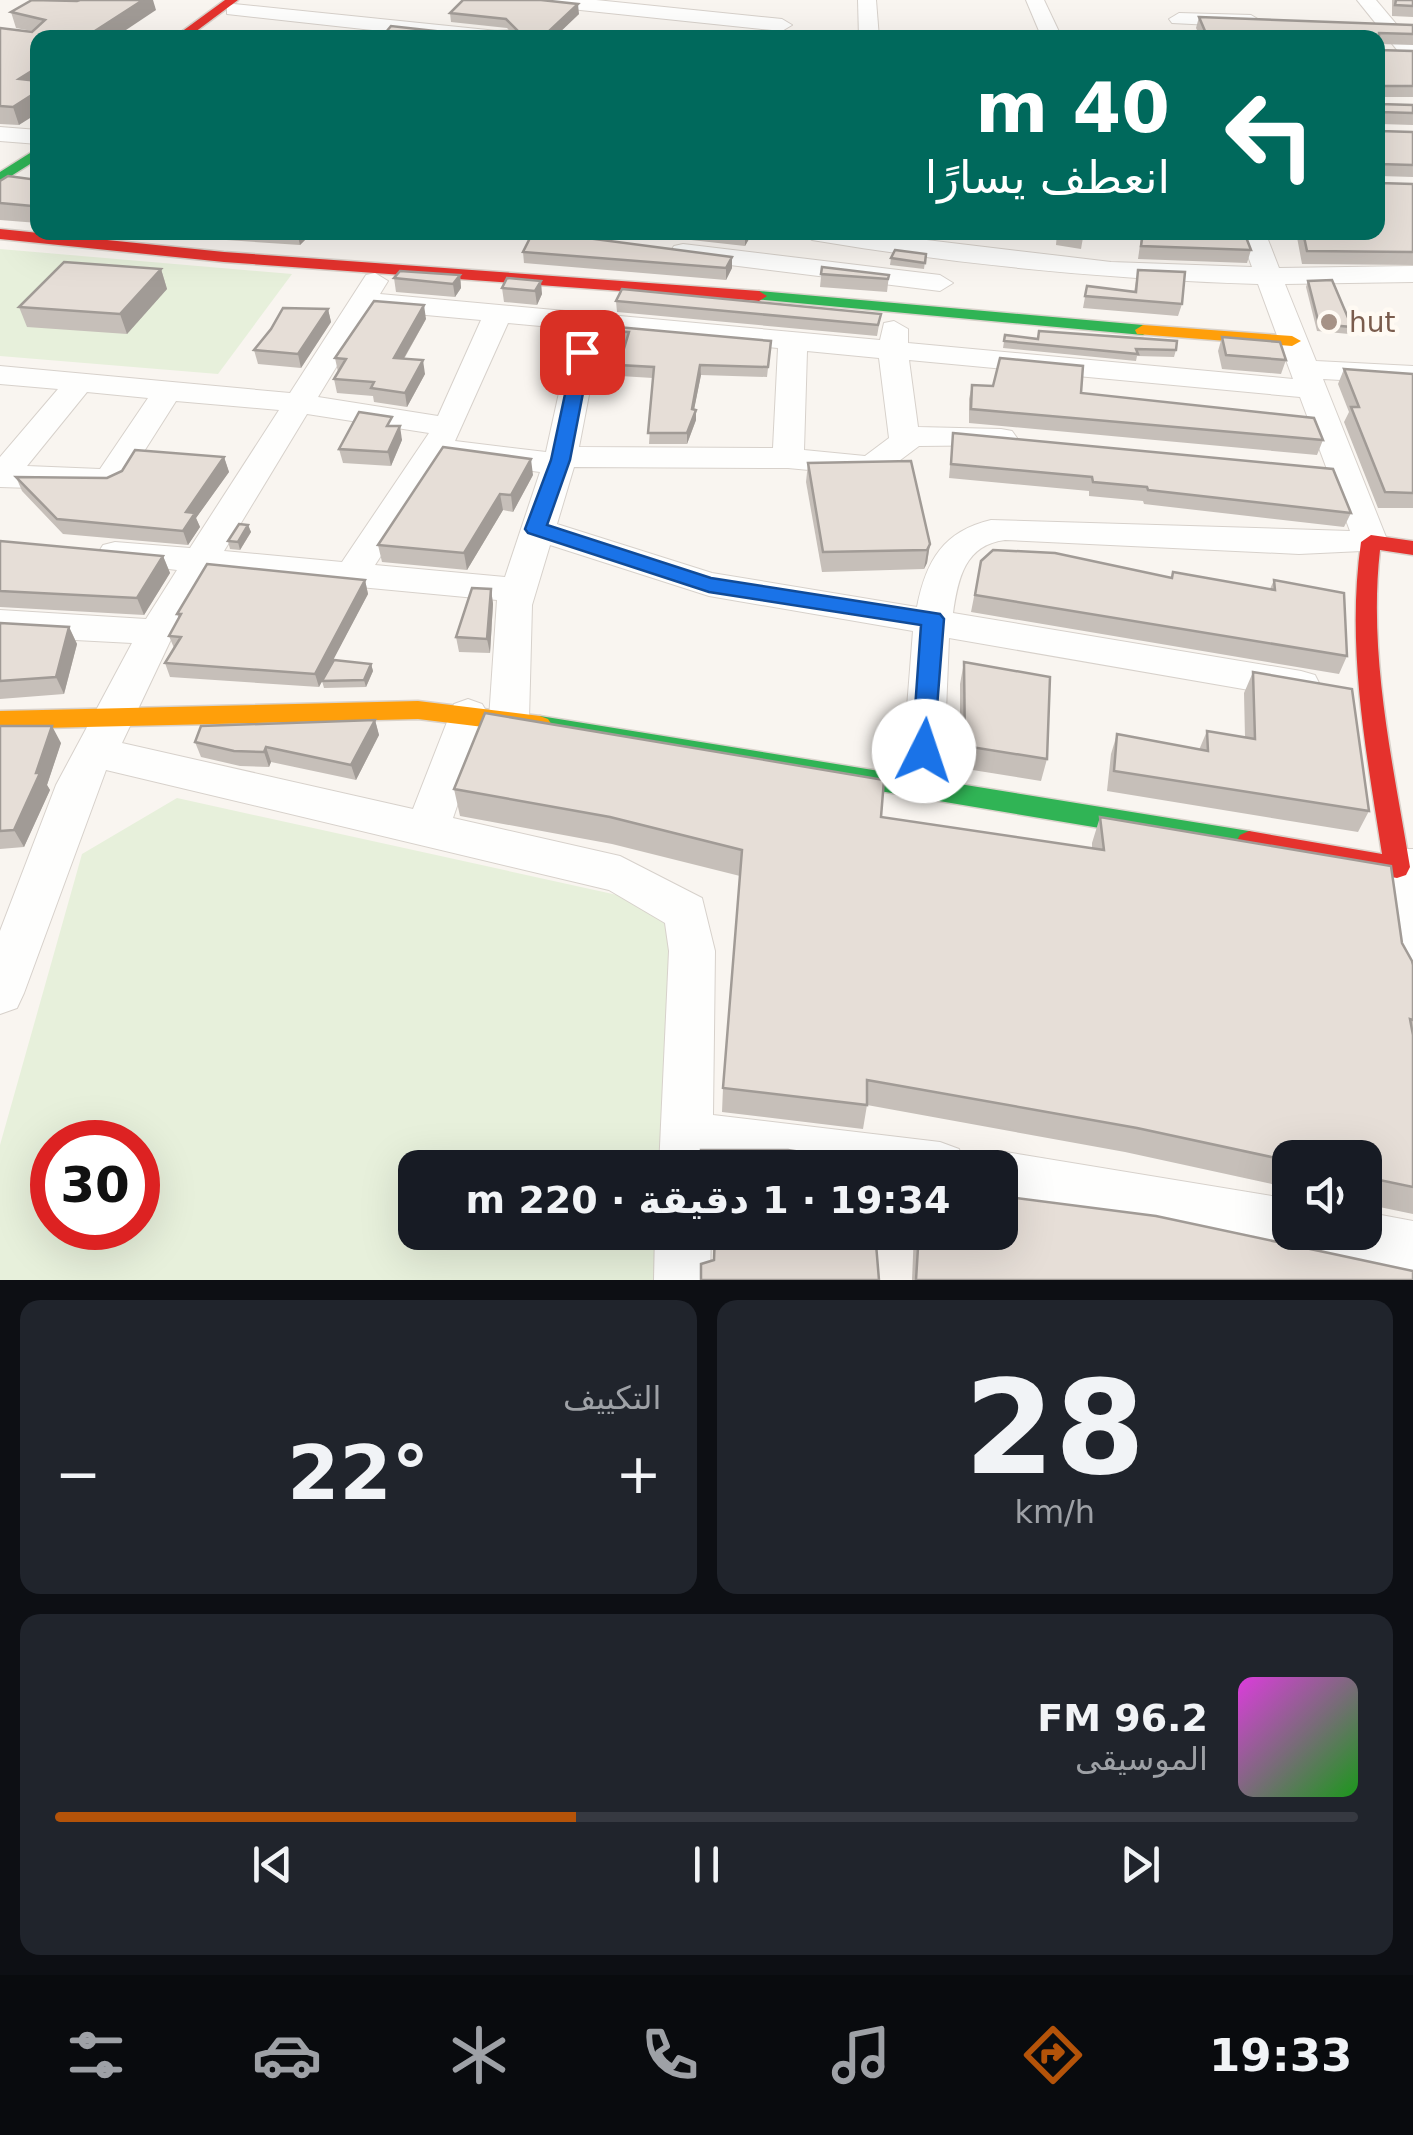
<!DOCTYPE html>
<html lang="ar">
<meta charset="utf-8">
<style>
:root{--surface:#171b24;--page:#20242c;--text:#f1f3f6;--muted:#9ea1a6;--line:#363941;--accent:#b45309}
body{margin:0;font-family:"DejaVu Sans","Noto Sans Arabic",sans-serif;background:var(--page);color:var(--text);direction:rtl;height:100vh;display:flex;flex-direction:column;font-size:38px;white-space:nowrap}
*{box-sizing:border-box;margin:0}
p{font-size:32px;color:var(--muted)}
.icon{flex:none;width:55px;height:55px;fill:none;stroke:currentColor;stroke-width:2;stroke-linecap:round;stroke-linejoin:round}
.map{position:relative;height:1280px;overflow:hidden;direction:ltr}
.drawer{display:flex;flex-direction:column;gap:20px;padding:20px;background:#0d0f14;flex:1}
.drawer>*{flex:none}
.hud{position:absolute;left:30px;top:30px;width:1355px;height:210px;border-radius:20px;box-shadow:0 10px 40px #0002;direction:rtl;background:#00695c;color:#fff;overflow:hidden}
.buttons{position:absolute;left:1272px;top:1140px;display:grid;gap:20px}
.buttons a{display:grid;place-items:center;width:110px;height:110px;border-radius:20px;background:var(--surface);box-shadow:0 10px 40px #0002;font-size:50px}
.speed{position:absolute;left:30px;top:1120px;display:flex;gap:20px;font-size:50px;font-weight:700;text-align:center}
.speed>*{display:grid;place-content:center;width:130px;height:130px;border-radius:50%;background:var(--surface);box-shadow:0 10px 40px #0002;line-height:1}
.speed .limit{border:15px solid #d22;background:#fff;color:#111}
.pin{position:absolute;display:grid;place-items:center;width:85px;height:85px;color:#fff;margin:-42px;border-radius:20px;box-shadow:0 5px 15px #0006}
.me{position:absolute;width:110px;margin:-55px;rotate:4deg;stroke-linejoin:round;filter:drop-shadow(0 0 8px #0008)}
.turn{display:flex;align-items:center;gap:35px;height:210px;padding:0 50px;font-size:45px}
.turn .icon{width:130px;height:130px;stroke-width:2.5}
.turn b{display:block;font-size:70px;line-height:85px}
.big{font-size:75px;font-weight:700;line-height:1.1}
.drawer .tile{flex:1;display:flex;flex-direction:column;justify-content:center;gap:15px;min-width:0;padding:0 35px;border-radius:20px;background:var(--page)}
.drawer .dial{align-items:center;gap:0}
.dial b{font-size:130px;line-height:1}
.song{display:flex;align-items:center;gap:30px}
.cover{width:120px;height:120px;border-radius:15px;background:linear-gradient(135deg,hsl(300 70% 55%),hsl(120 70% 35%))}
.played{height:10px;border-radius:5px;background:linear-gradient(90deg,var(--accent) 40%,var(--line) 40%)}
.keys{display:flex;justify-content:space-around;direction:ltr}
.heat{display:flex;justify-content:space-between;align-items:center;font-size:55px;direction:ltr}
.drawer .tiles{flex:1;display:grid;gap:20px;grid-template-columns:1fr 1fr}
.tile:last-child{grid-column:span 2}
.trip{position:absolute;left:398px;top:1150px;width:620px;height:100px;border-radius:20px;background:var(--surface);box-shadow:0 10px 40px #0002;font-weight:700;line-height:100px;text-align:center;direction:rtl}
.dock{display:flex;height:160px;justify-content:space-around;align-items:center;background:#090b0e;color:var(--muted)}
.dock .icon{width:70px;height:70px}
.dock .selected{color:var(--accent)}
.dock b{font-size:45px;color:var(--text)}
.map>svg:first-child{display:block}
.green{fill:#e7f0db;fill-rule:evenodd}
.lines{fill:none;stroke-linecap:round;stroke-linejoin:round}
.street-casing{stroke:#d7d1cb;stroke-width:2}
.fast-casing{stroke:#d9d2cb;stroke-width:3}
.slow-casing{stroke:#d9d2cb;stroke-width:3}
.jam-casing{stroke:#d9d2cb;stroke-width:3}
.street{fill:#fefefd;fill-rule:evenodd}
.fast{fill:#30b455;fill-rule:evenodd}
.slow{fill:#ff9f0a;fill-rule:evenodd}
.jam{fill:#e5322d;fill-rule:evenodd}
.wall{fill:#c6bfb9}
.shaded-wall{fill:#a19b96}
.building{fill:#e6ded7;stroke:#a19b96;stroke-width:2.5}
.route{fill:#1a73e8;stroke:#114b97;stroke-width:2.5}
.poi-dot{fill:#a69286;stroke:#fffaf3;stroke-width:4}
.labels{text-anchor:middle;dominant-baseline:central;stroke-width:9;stroke-linejoin:round;paint-order:stroke}
.far-poi-label{font-size:28px;fill:#7a5c4d;stroke:#fffaf3;text-anchor:start}
</style>
<div class="map">
<svg width="1413" height="1280" viewBox="0 0 1413 1280">
<rect width="100%" height="100%" fill="#f9f5f0"/>
<g class="green">
<path d="M0,249L292,274L218,374L0,356Z"/>
<path d="M177,798L681,909L678,1167L415,1168V1232L678,1233L677,1280H0V1145L82,854ZM52,1142H138V1228H52Z"/>
</g>
<g class="lines">
<defs>
<g id="street">
<path d="M533,0H596L782,19L792,25L782,31L542,6Z"/>
<path d="M858,0H876L879,38H859Z"/>
<path d="M1026,0H1044L1062,38H1042Z"/>
<path d="M1357,0H1376L1413,44V63L1406,61Z"/>
<path d="M234,4L507,32L516,38H445L227,14V6Z"/>
<path d="M1179,13L1251,15L1261,21L1251,27L1172,23L1169,19Z"/>
<path d="M0,127L38,130V144L0,141Z"/>
<path d="M800,232H860L1111,262L1252,267L1239,232H1265L1279,268L1413,266V282L1285,284L1316,361L1413,366V384L1323,379L1388,542L1383,550L1299,554L1005,540C965,545 958,578 953,613L1301,671L1315,675L1320,685L1315,695L1301,699L949,638L943,784L937,795L922,800L907,795L901,784L913,631L709,596L550,545L532,605L529,719L523,729L509,734L495,729L489,719L497,600L211,573L174,633L122,743L413,809L454,704L468,699L482,704L488,714L453,818L620,856L702,898L715,951L713,1115L940,1142L959,1149L966,1168H659L669,951L665,923L609,890L106,770L24,993L17,1008L0,1014V931L56,785L132,643L0,636V610L146,619L177,570L103,561L98,553L103,545L115,542L190,548L279,410L176,401L124,483L96,490L0,487V457L58,389L0,384V366L290,393L366,275L375,273L388,281L380,294L880,340L884,323L894,321L908,329V343L1293,379L1258,284C1108,279 960,265 812,240ZM371,310L481,320L438,416L318,397ZM508,323L573,329L546,452L455,441ZM601,332L778,348L773,448L579,447ZM807,351L879,358L889,438L865,456L804,450ZM909,360L1300,397L1350,531L991,520C944,531 926,560 917,607L712,573L557,524L574,467L788,468L872,476L883,473L919,446L1012,445L1017,438L1012,431L1001,429L918,427ZM87,392L148,398L100,469L27,466ZM307,414L429,433L342,562L224,551ZM444,459L540,472L505,577L375,565Z"/>
<path d="M683,244L940,275L953,283L940,291L674,258L670,252L674,246Z"/>
<path d="M1397,849H1413V989L1396,983L1389,968L1375,867L1381,854Z"/>
<path d="M1000,1151L1290,1199V1232H1365V1212L1413,1221V1277L1325,1260L1304,1248L1290,1253L1000,1203V1168H977L981,1158Z"/>
<path d="M655,1232H711L710,1280H654Z"/>
</g>
<g id="fast">
<path d="M38,148V159L0,183V172Z"/>
<path d="M759,291L1143,325L1151,330L1143,335L753,299L751,296Z"/>
<path d="M540,716L1249,831L1258,835L1262,842L1258,849L1249,853L540,734L532,731L528,725L532,719Z"/>
</g>
<g id="slow">
<path d="M1143,325L1292,336L1301,341L1292,346L1137,334L1135,330Z"/>
<path d="M418,701L540,716L548,719L552,725L548,731L540,734L418,719L0,729V711Z"/>
</g>
<g id="jam">
<path d="M225,0H238L187,38H173Z"/>
<path d="M0,229L224,252L759,291L767,296L759,301L224,262L0,239Z"/>
<path d="M1371,535L1413,541V555L1380,550C1368,656 1393,763 1410,867L1406,875L1397,878L1249,853L1240,849L1236,842L1240,835L1249,831L1382,854C1366,750 1346,647 1361,542Z"/>
</g>
</defs>
<use href="#street" class="street-casing"/>
<use href="#fast" class="fast-casing"/>
<use href="#slow" class="slow-casing"/>
<use href="#jam" class="jam-casing"/>
<use href="#street" class="street"/>
<use href="#fast" class="fast"/>
<use href="#slow" class="slow"/>
<use href="#jam" class="jam"/>
</g>
<g class="wall">
<path d="M1392,0H1413V17L1392,16Z"/>
<path d="M156,10L38,38L19,125L0,124V28L32,31L16,28L11,12Z"/>
<path d="M450,13L579,14L555,36L444,32L510,31L507,28L451,22Z"/>
<path d="M1199,17L1413,25V45L1379,44V50L1413,51V97H1380V104L1413,105V125L1380,124V131L1413,132V177L1380,176V183L1413,184V265L1302,264L1296,232H1378V38H1201L1196,28Z"/>
<path d="M38,180V223L0,220V181Z"/>
<path d="M107,232H313L300,245Z"/>
<path d="M619,232H752L745,246Z"/>
<path d="M906,232H928V236Z"/>
<path d="M1057,232H1084L1081,249L1056,245Z"/>
<path d="M1091,232H1244L1251,250L1247,263L1138,259L1141,238Z"/>
<path d="M523,252L732,257V268L726,280L524,263Z"/>
<path d="M926,254L924,269L890,265L891,258Z"/>
<path d="M822,267L889,275L887,292L820,287Z"/>
<path d="M161,269L167,289L127,334L27,327L19,307Z"/>
<path d="M1138,270L1182,304L1178,316L1083,308L1087,286L1134,292Z"/>
<path d="M460,275L461,288L455,297L396,292L394,278Z"/>
<path d="M507,278L542,294L537,305L504,302L502,288Z"/>
<path d="M1308,281L1352,327L1349,334L1317,331L1306,287Z"/>
<path d="M616,301L881,314L877,336L617,312Z"/>
<path d="M328,309L331,322L301,368L258,364L254,350Z"/>
<path d="M426,319L404,359L425,374L407,407L374,402L373,396L337,393L334,379L338,372L335,358Z"/>
<path d="M606,326L771,341L767,377L701,375L694,409L696,410V420L687,444H649L653,378L620,376L619,365L626,342H604L603,331Z"/>
<path d="M1005,335L1038,339L1176,350L1174,357L1137,356L1136,361L1003,348Z"/>
<path d="M1222,337L1286,360L1281,374L1222,369L1218,351Z"/>
<path d="M1344,369L1413,374V508H1378L1344,422L1349,412L1338,384Z"/>
<path d="M972,385L1081,393L1323,440L1317,455L969,423V399Z"/>
<path d="M394,426L402,440L391,466L343,463L339,449Z"/>
<path d="M953,433L1351,513L1344,527L1144,504L1143,501L1089,496V491L949,478Z"/>
<path d="M224,457L229,472L196,518L200,527L188,545L63,534L22,491L16,477L107,478Z"/>
<path d="M808,463L930,544L927,563L924,569L822,572L806,482Z"/>
<path d="M533,475L513,512L503,510L467,570L382,562L378,545Z"/>
<path d="M248,525L251,532L240,550L230,549L228,541Z"/>
<path d="M0,541L163,556L170,573L144,615L0,607Z"/>
<path d="M981,561L1172,577L1270,589L1274,580L1347,656L1339,674L971,612Z"/>
<path d="M365,580L368,594L324,676L371,664L373,671L366,687L324,688L322,681L319,687L170,677L165,663L174,648L169,636L179,619L177,614Z"/>
<path d="M491,589L493,604L490,653L459,652L456,637Z"/>
<path d="M0,623L69,627L77,644L64,694L0,699Z"/>
<path d="M964,662L1047,759L1041,781L960,768V684Z"/>
<path d="M1253,672L1369,811L1358,832L1107,791L1111,754L1117,734L1199,750L1207,731L1245,737L1244,693Z"/>
<path d="M375,720L379,735L356,780L271,762L269,767L240,766L201,757L195,742Z"/>
<path d="M0,726L61,743L47,785L50,790L24,847L0,849Z"/>
<path d="M454,789L881,817L1092,848V843L1100,817L1402,943L1413,965V1214L1365,1204V1158H1290V1188L1125,1152L867,1105L863,1129L722,1112L723,1088L740,876L612,844L460,816Z"/>
<path d="M914,1232H1000L1413,1280H912Z"/>
</g>
<g class="shaded-wall">
<path d="M143,0H153L156,10L114,38H84Z"/>
<path d="M578,4L579,14L554,38L545,35Z"/>
<path d="M38,67V88L19,79Z"/>
<path d="M38,91V113L19,125L13,107Z"/>
<path d="M297,232H313L300,245Z"/>
<path d="M747,232H752V234L745,246V236Z"/>
<path d="M732,257V268L726,280V268Z"/>
<path d="M161,269L167,289L127,334L120,314Z"/>
<path d="M460,275L461,288L455,297L453,284Z"/>
<path d="M541,281L542,294L537,305L535,291Z"/>
<path d="M424,305L426,319L396,372L394,358Z"/>
<path d="M328,309L331,322L301,368L298,354Z"/>
<path d="M423,360L425,374L407,407L405,393Z"/>
<path d="M700,365L701,375L692,420V409Z"/>
<path d="M696,410V420L687,444V433Z"/>
<path d="M400,426L402,440L391,466L388,452Z"/>
<path d="M224,457L229,472L196,518L200,527L188,545L183,531L186,512Z"/>
<path d="M531,459L533,475L513,512L511,495Z"/>
<path d="M500,494L503,510L467,570L464,553Z"/>
<path d="M248,525L251,532L240,550L238,542Z"/>
<path d="M930,544L927,563L924,569L927,550Z"/>
<path d="M163,556L170,573L144,615L137,598Z"/>
<path d="M365,580L368,594L319,687L315,674Z"/>
<path d="M491,589L493,604L490,653L487,639Z"/>
<path d="M69,627L77,644L64,694L56,677Z"/>
<path d="M371,664L373,671L366,687L364,680Z"/>
<path d="M375,720L379,735L356,780L351,765Z"/>
<path d="M52,726L61,743L47,785L50,790L24,847L14,830Z"/>
<path d="M266,747L271,762L269,767L264,752Z"/>
</g>
<g class="building">
<path d="M32,0L77,1L80,0H143L84,38H38V67L19,79L38,81V91L13,107L0,106V28L32,32L45,20L11,12Z"/>
<path d="M463,0H541L578,4L545,35L565,38H381L391,26L444,32L518,31L506,19L450,13Z"/>
<path d="M1396,0H1413V6L1395,5Z"/>
<path d="M1199,17L1413,25V34L1379,33V50L1413,51V86H1379L1380,104L1413,105V113L1380,112V131L1413,132V165L1380,164V183L1413,184V252L1307,251L1303,232H1378V38H1208Z"/>
<path d="M1051,36L1107,38H1051Z"/>
<path d="M8,176L38,180V211H35L32,206L0,203V181Z"/>
<path d="M533,232H541L732,257L726,268L523,252Z"/>
<path d="M712,232H747L745,236Z"/>
<path d="M1060,232H1084V236Z"/>
<path d="M1143,232H1244L1251,250L1141,246Z"/>
<path d="M895,250L926,254L925,263L891,258Z"/>
<path d="M64,262L161,269L120,314L19,307Z"/>
<path d="M822,267L889,275L888,279L821,274Z"/>
<path d="M1138,270L1185,272L1182,304L1085,296L1087,286L1136,292Z"/>
<path d="M400,271L460,275L453,284L394,278Z"/>
<path d="M507,278L541,281L535,291L502,288Z"/>
<path d="M1332,280L1352,327L1319,324L1308,281Z"/>
<path d="M622,289L881,314L878,325L616,301Z"/>
<path d="M374,301L424,305L394,358L423,360L405,393L371,388L374,382L334,379L346,359L335,358Z"/>
<path d="M283,308L328,309L298,354L254,350L271,329Z"/>
<path d="M606,326L771,341L768,367L700,365L692,409L696,410L687,433H648L654,367L619,365L629,332L603,331Z"/>
<path d="M1039,331L1177,341L1176,350L1136,349L1138,354L1004,341L1005,335L1038,339Z"/>
<path d="M1222,337L1280,342L1286,360L1226,355Z"/>
<path d="M1000,358L1083,366L1081,393L1314,418L1323,440L971,409L972,385L993,386Z"/>
<path d="M1344,369L1413,374V493L1385,492L1351,407H1359Z"/>
<path d="M359,412L392,417L387,426H400L388,452L339,449Z"/>
<path d="M953,433L1333,469L1351,513L1148,490L1147,487L1093,482L1092,477L951,464Z"/>
<path d="M443,447L531,459L511,495L500,494L464,553L378,545Z"/>
<path d="M135,450L224,457L186,512L195,513L183,531L57,519L16,477L107,478L122,471Z"/>
<path d="M911,461L930,544L927,550L823,552L808,463Z"/>
<path d="M239,524L248,525L238,542L228,541Z"/>
<path d="M0,541L163,556L137,598L0,591Z"/>
<path d="M993,550L1055,553L1172,578L1173,572L1275,590L1274,580L1344,593L1347,656L975,595L981,561Z"/>
<path d="M207,564L365,580L315,674L165,663L181,637L169,636L181,614H177Z"/>
<path d="M472,588L491,589L487,639L456,637Z"/>
<path d="M0,623L69,627L56,677L0,681Z"/>
<path d="M334,660L371,664L364,680L322,681Z"/>
<path d="M964,662L1050,677L1047,759L965,746Z"/>
<path d="M1253,672L1352,689L1369,811L1114,771L1117,734L1208,751L1207,731L1255,739Z"/>
<path d="M485,713L884,780L881,817L1104,850L1100,817L1391,866L1402,943L1412,961L1413,965V1020L1410,1019L1413,1035V1187L1365,1177V1158H1290V1161L1137,1128L867,1080V1105L723,1088L742,850L610,817L454,789Z"/>
<path d="M375,720L351,765L266,747L264,752L234,751L195,742L201,726Z"/>
<path d="M0,726H52L36,773H40L14,830L0,831Z"/>
<path d="M701,1150H788L868,1162L869,1168H701Z"/>
<path d="M1000,1196L1156,1216L1413,1271V1280H916L919,1232H1000Z"/>
<path d="M715,1232H875L879,1280H701V1264L714,1260Z"/>
</g>
<path class="route" d="M582,347L591,352L570,460L547,525L711,578L940,614L944,619L933,758H915L912,751L921,625L709,592L528,533L525,529L551,460L574,352Z"/>
<circle class="poi-dot" cx="1329" cy="322" r="10"/>
<g class="labels">
<g class="far-poi-label">
<text x="1349" y="322">hut</text>
</g>
</g>
</svg>
<div class="buttons">
<a><svg class="icon" aria-label="sound" viewBox="0 0 24 24"><path d="M4 9h4l5-4v14l-5-4H4zM17 9q2 3 0 6"/></svg></a>
</div>
<div class="speed"><div class="limit">30</div></div>
<div class="pin" style="left:582px;top:352px;background:#d93025"><svg class="icon" aria-label="arrive" viewBox="0 0 24 24"><path d="M6 21V4h12l-3 4 3 4H6"/></svg></div>
<svg class="me" style="left:924px;top:751px" viewBox="-20 -20 40 40"><circle r="19" fill="#fff"/><path d="M0-13L10 11 0 6-10 11z" fill="#1a73e8"/></svg>
<div class="trip">19:34 · 1 دقيقة · 220 m</div>
<div class="hud">
<div class="turn"><svg class="icon" aria-label="left" viewBox="0 0 24 24"><path d="M17 20v-9H6M10 6l-5 5 5 5"/></svg><div><b>40 m</b>انعطف يسارًا</div></div>
</div>
</div>
<section class="drawer">
<div class="tiles">
<div class="tile dial"><b>28</b><p>km/h</p></div>
<div class="tile"><p>التكييف</p>
<div class="heat"><a>−</a><b class="big">22°</b><a>+</a></div>
</div>
<div class="tile">
<div class="song"><i class="cover"></i><div><b>96.2 FM</b><p>الموسيقى</p></div></div>
<div class="played"></div>
<div class="keys"><svg class="icon" aria-label="previous" viewBox="0 0 24 24"><path d="M18 5L8 12l10 7zM5 5v14"/></svg><svg class="icon" aria-label="pause" viewBox="0 0 24 24"><path d="M8 5v14M16 5v14"/></svg><svg class="icon" aria-label="next" viewBox="0 0 24 24"><path d="M6 5l10 7-10 7zM19 5v14"/></svg></div>
</div>
</div>
</section>
<nav class="dock">
<b>19:33</b>
<svg class="icon selected" aria-label="directions" viewBox="0 0 24 24"><path d="M12 3l9 9-9 9-9-9zM9 14v-3h6M13 9l2 2-2 2"/></svg>
<svg class="icon" aria-label="music" viewBox="0 0 24 24"><path d="M9 18V5l10-2v13"/><circle cx="6" cy="18" r="3"/><circle cx="16" cy="16" r="3"/></svg>
<svg class="icon" aria-label="phone" viewBox="0 0 24 24"><path d="M5 4h4l2 5-3 2q2 4 5 5l2-3 5 2v4C11 20 4 13 5 4z"/></svg>
<svg class="icon" aria-label="climate" viewBox="0 0 24 24"><path d="M12 3v18M4 7l16 10M4 17L20 7"/></svg>
<svg class="icon" aria-label="car" viewBox="0 0 24 24"><path d="M5 17H2v-5l4-1 3-4h7l3 4 3 1v5h-3M9 17h6M6 11h13"/><circle cx="7" cy="17" r="2"/><circle cx="17" cy="17" r="2"/></svg>
<svg class="icon" aria-label="filters" viewBox="0 0 24 24"><path d="M4 7h16M4 17h16"/><circle cx="9" cy="7" r="2"/><circle cx="15" cy="17" r="2"/></svg>
</nav>
